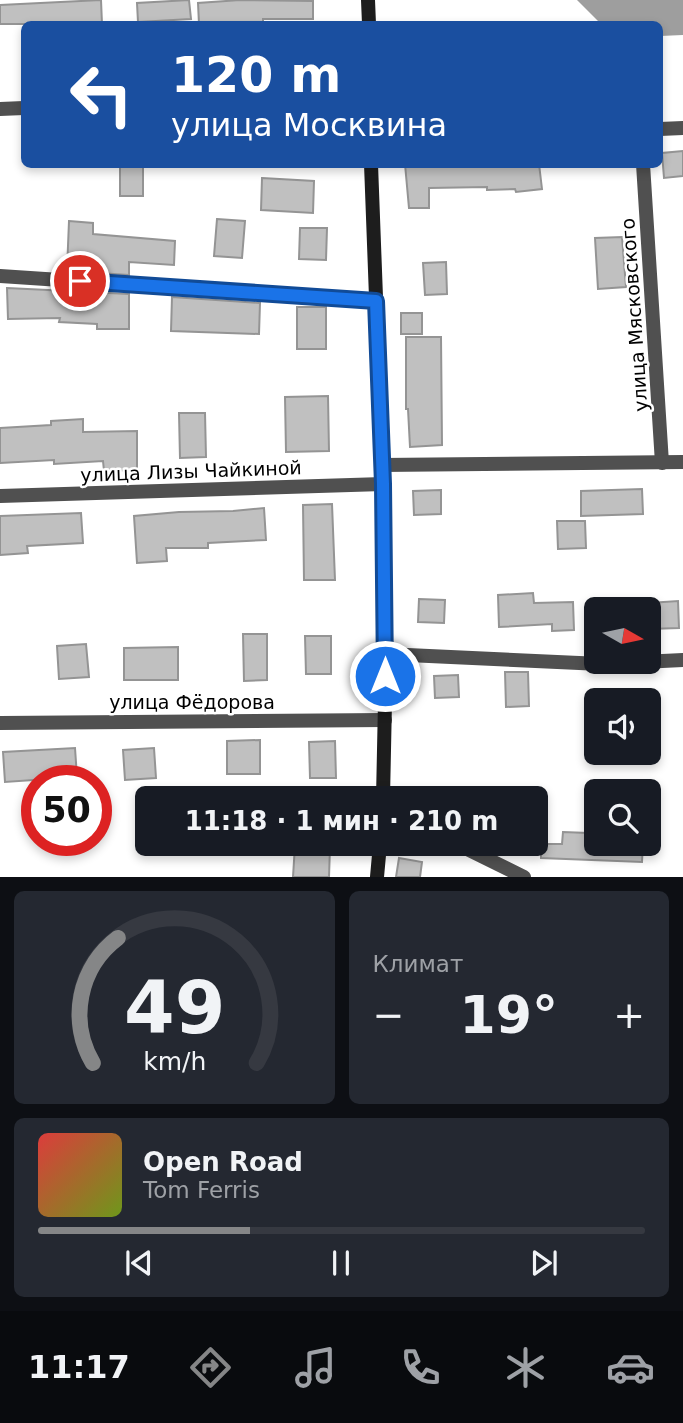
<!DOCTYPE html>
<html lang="ru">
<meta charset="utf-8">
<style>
:root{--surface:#171b24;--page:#242831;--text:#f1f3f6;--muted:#9ea1a6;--line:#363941;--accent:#858687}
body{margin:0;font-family:"DejaVu Sans",sans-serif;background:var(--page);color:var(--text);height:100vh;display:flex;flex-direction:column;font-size:26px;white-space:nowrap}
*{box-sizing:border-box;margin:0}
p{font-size:23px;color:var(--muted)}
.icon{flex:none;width:38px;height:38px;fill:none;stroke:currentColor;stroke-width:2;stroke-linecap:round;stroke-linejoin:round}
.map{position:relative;height:877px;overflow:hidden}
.drawer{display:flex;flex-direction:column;gap:14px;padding:14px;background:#0d0f14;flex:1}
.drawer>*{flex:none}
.top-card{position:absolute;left:21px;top:21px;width:642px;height:147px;border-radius:10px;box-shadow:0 4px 10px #0003;background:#1a4fa0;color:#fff;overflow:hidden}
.needle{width:46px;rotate:99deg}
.buttons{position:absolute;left:584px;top:597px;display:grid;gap:14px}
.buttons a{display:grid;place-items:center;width:77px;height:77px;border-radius:10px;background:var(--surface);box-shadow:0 4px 10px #0003;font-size:35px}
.speed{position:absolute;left:21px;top:765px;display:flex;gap:14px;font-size:35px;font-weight:700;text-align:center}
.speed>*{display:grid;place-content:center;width:91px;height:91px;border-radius:50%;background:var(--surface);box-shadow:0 4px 10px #0003;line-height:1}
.speed .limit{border:10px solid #d22;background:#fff;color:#111}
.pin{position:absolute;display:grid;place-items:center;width:60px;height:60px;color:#fff;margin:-30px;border:4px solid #fff;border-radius:50%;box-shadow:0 2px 7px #0007}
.me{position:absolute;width:77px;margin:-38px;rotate:0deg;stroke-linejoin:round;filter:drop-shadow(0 0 5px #0008)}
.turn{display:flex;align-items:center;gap:24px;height:147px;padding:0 35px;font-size:32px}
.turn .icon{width:91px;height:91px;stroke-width:2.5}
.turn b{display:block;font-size:49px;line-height:60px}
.big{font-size:52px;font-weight:700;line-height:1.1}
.drawer .card{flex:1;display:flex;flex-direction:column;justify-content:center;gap:10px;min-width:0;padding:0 24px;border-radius:10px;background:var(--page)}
.drawer .dial{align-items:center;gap:0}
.dial svg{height:182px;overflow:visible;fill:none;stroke:var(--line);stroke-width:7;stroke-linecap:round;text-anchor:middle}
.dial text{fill:var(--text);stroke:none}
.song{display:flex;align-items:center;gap:21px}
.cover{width:84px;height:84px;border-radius:10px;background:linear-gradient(135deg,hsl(0 70% 55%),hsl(80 70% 35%))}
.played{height:7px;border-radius:4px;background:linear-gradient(90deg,var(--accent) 35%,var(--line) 35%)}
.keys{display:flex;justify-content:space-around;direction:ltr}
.heat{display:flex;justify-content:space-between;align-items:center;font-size:38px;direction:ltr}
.drawer .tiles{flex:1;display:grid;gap:14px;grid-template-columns:1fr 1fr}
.card:last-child{grid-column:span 2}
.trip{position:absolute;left:135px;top:786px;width:413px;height:70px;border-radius:10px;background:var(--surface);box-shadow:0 4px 10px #0003;font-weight:700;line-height:70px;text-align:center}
.tabs{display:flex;height:112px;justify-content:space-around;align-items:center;background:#090b0e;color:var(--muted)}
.tabs .icon{width:49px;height:49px}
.tabs .current{color:var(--accent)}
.tabs b{font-size:32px;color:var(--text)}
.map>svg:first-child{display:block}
.water{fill:#9e9e9e}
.building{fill:#c0c0c0;stroke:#949494;stroke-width:2}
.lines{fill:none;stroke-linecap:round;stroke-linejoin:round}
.street{stroke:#505050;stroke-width:14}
.secondary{stroke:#1d1d1d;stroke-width:14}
.route-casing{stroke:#114b97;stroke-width:18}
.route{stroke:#1a73e8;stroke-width:12}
.labels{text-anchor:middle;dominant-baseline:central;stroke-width:5;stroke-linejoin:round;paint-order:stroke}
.street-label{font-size:19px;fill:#000;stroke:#fff}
</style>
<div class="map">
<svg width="683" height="877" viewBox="0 0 683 877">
<rect width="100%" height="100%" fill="#fff"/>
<path class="water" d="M577,0H683V35L660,36V24H608L598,21Z"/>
<g class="building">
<path d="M101,0L102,24H0V5Z"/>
<path d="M189,0L191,19L138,22L137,3Z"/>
<path d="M240,0L313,1V19H263V24H199L198,3Z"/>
<path d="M683,151V176L664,178L662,153Z"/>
<rect x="120" y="164" width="23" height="32"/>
<path d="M405,164H427L428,167L539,164L542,189L516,192L515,189L487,190V187L429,188V208H409Z"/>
<path d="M262,178L314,181L313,213L261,210Z"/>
<path d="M217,219L245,221L242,258L214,256Z"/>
<path d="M69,221L93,223V234L175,241L174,265L129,262V275L67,271Z"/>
<path d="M300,228H327L326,260L299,259Z"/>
<path d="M622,237L626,287L598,289L595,238Z"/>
<path d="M446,262L447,294L425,295L423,263Z"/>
<path d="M7,288L129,294V329H97V324L59,322L60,318L8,319Z"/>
<path d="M172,297L260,303L259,334L171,331Z"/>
<rect x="297" y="307" width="29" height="42"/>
<rect x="401" y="313" width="21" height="21"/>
<path d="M406,337H441L442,445L410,447L408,409H406Z"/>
<path d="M328,396L329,451L286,452L285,397Z"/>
<path d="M179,413H205L206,457L180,458Z"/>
<path d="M83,419V432L137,431V470L104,471L103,461L54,464V460L0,463V428L51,425V421Z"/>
<path d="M642,489L643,514L581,516V491Z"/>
<path d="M441,490V514L414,515L413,491Z"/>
<path d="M332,504L335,580H304L303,505Z"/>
<path d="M264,508L266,540L208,543V548H166L167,561L137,563L134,516L179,512L233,511Z"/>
<path d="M81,513L83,543L27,546L28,553L0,555V516Z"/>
<path d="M557,521H585L586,548L558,549Z"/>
<path d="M533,593L534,603L573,602L574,630L552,631V624L499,627L498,595Z"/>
<path d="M419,599L445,600L444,623L418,622Z"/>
<path d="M678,601L679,628L649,629V603Z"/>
<path d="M243,634H267V680L244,681Z"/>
<path d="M305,636H331V674H306Z"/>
<path d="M86,644L89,677L59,679L57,646Z"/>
<path d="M178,647V680H124V648Z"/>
<path d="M505,672H528L529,706L506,707Z"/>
<path d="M458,675L459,697L435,698L434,676Z"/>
<path d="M260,740V774H227V741Z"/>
<path d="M335,741L336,778H310L309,742Z"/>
<path d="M75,748L77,777L5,782L3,752Z"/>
<path d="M154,748L156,778L125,780L123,750Z"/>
<path d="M563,832L588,833V844H643L642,862L541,858V844H562Z"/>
<path d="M295,845L330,847L329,877H293Z"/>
<path d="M399,858L422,862L420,877H396Z"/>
</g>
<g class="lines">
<g class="street">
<path d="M0,109L24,108"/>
<path d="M660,129L683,128"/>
<path d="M643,164L662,463"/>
<path d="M0,276L376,301"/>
<path d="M381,465L683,462"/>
<path d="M0,496L383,484"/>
<path d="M386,654L601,664L683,660"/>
<path d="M0,723L385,720"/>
<path d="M457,844L524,877"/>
</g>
<g class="secondary">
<path d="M368,0L369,24"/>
<path d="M371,164L383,484L386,654L383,798"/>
<path d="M377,877L380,844"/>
</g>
</g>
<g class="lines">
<defs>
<path id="route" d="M80,281L376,301L383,484L385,676"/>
</defs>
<use href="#route" class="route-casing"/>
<use href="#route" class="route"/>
</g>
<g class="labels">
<g class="street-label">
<text transform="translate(634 315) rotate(-94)">улица Мясковского</text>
<text transform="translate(191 471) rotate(-2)">улица Лизы Чайкиной</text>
<text x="192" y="702">улица Фёдорова</text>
</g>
</g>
</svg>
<div class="buttons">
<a><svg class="needle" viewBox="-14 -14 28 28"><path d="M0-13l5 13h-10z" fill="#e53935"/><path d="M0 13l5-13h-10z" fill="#9ea1a6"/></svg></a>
<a><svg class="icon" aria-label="sound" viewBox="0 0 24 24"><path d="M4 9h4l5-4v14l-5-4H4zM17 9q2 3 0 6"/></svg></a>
<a><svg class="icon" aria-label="search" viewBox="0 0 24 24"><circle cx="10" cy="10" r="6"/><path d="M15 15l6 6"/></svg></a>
</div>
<div class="speed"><div class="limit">50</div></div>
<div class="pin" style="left:80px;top:281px;background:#d93025"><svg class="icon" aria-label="arrive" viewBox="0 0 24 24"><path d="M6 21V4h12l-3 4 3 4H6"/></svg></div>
<svg class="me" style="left:385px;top:676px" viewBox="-20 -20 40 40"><circle r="17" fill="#1a73e8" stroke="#fff" stroke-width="3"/><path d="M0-11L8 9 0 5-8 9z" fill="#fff"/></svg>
<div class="trip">11:18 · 1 мин · 210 m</div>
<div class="top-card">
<div class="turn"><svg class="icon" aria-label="left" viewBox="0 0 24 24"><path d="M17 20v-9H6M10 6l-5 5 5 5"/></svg><div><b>120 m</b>улица Москвина</div></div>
</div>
</div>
<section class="drawer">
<div class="tiles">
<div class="card dial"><svg viewBox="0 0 100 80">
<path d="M14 69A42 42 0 1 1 86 69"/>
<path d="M14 69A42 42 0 0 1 25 14" stroke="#858687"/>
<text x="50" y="56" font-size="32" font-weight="700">49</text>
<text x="50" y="72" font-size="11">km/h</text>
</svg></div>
<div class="card"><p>Климат</p>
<div class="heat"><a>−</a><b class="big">19°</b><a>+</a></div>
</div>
<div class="card">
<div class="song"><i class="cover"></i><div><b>Open Road</b><p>Tom Ferris</p></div></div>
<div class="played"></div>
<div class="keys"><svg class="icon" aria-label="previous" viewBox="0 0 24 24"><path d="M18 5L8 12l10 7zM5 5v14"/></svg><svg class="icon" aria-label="pause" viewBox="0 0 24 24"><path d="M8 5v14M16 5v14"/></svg><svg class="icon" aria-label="next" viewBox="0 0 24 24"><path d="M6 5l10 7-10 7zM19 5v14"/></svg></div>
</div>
</div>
</section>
<nav class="tabs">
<b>11:17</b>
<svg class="icon current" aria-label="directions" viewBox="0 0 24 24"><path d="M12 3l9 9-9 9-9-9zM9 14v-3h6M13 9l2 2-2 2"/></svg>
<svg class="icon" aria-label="music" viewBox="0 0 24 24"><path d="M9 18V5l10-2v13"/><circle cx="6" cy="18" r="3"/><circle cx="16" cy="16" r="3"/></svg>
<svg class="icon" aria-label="phone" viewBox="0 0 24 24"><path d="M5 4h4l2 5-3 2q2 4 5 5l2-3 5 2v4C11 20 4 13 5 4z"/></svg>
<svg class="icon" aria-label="climate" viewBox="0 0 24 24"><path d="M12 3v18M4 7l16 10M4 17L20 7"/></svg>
<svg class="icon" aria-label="car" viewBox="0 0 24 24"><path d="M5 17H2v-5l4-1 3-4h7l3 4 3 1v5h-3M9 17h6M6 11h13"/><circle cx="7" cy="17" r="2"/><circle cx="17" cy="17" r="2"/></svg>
</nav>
